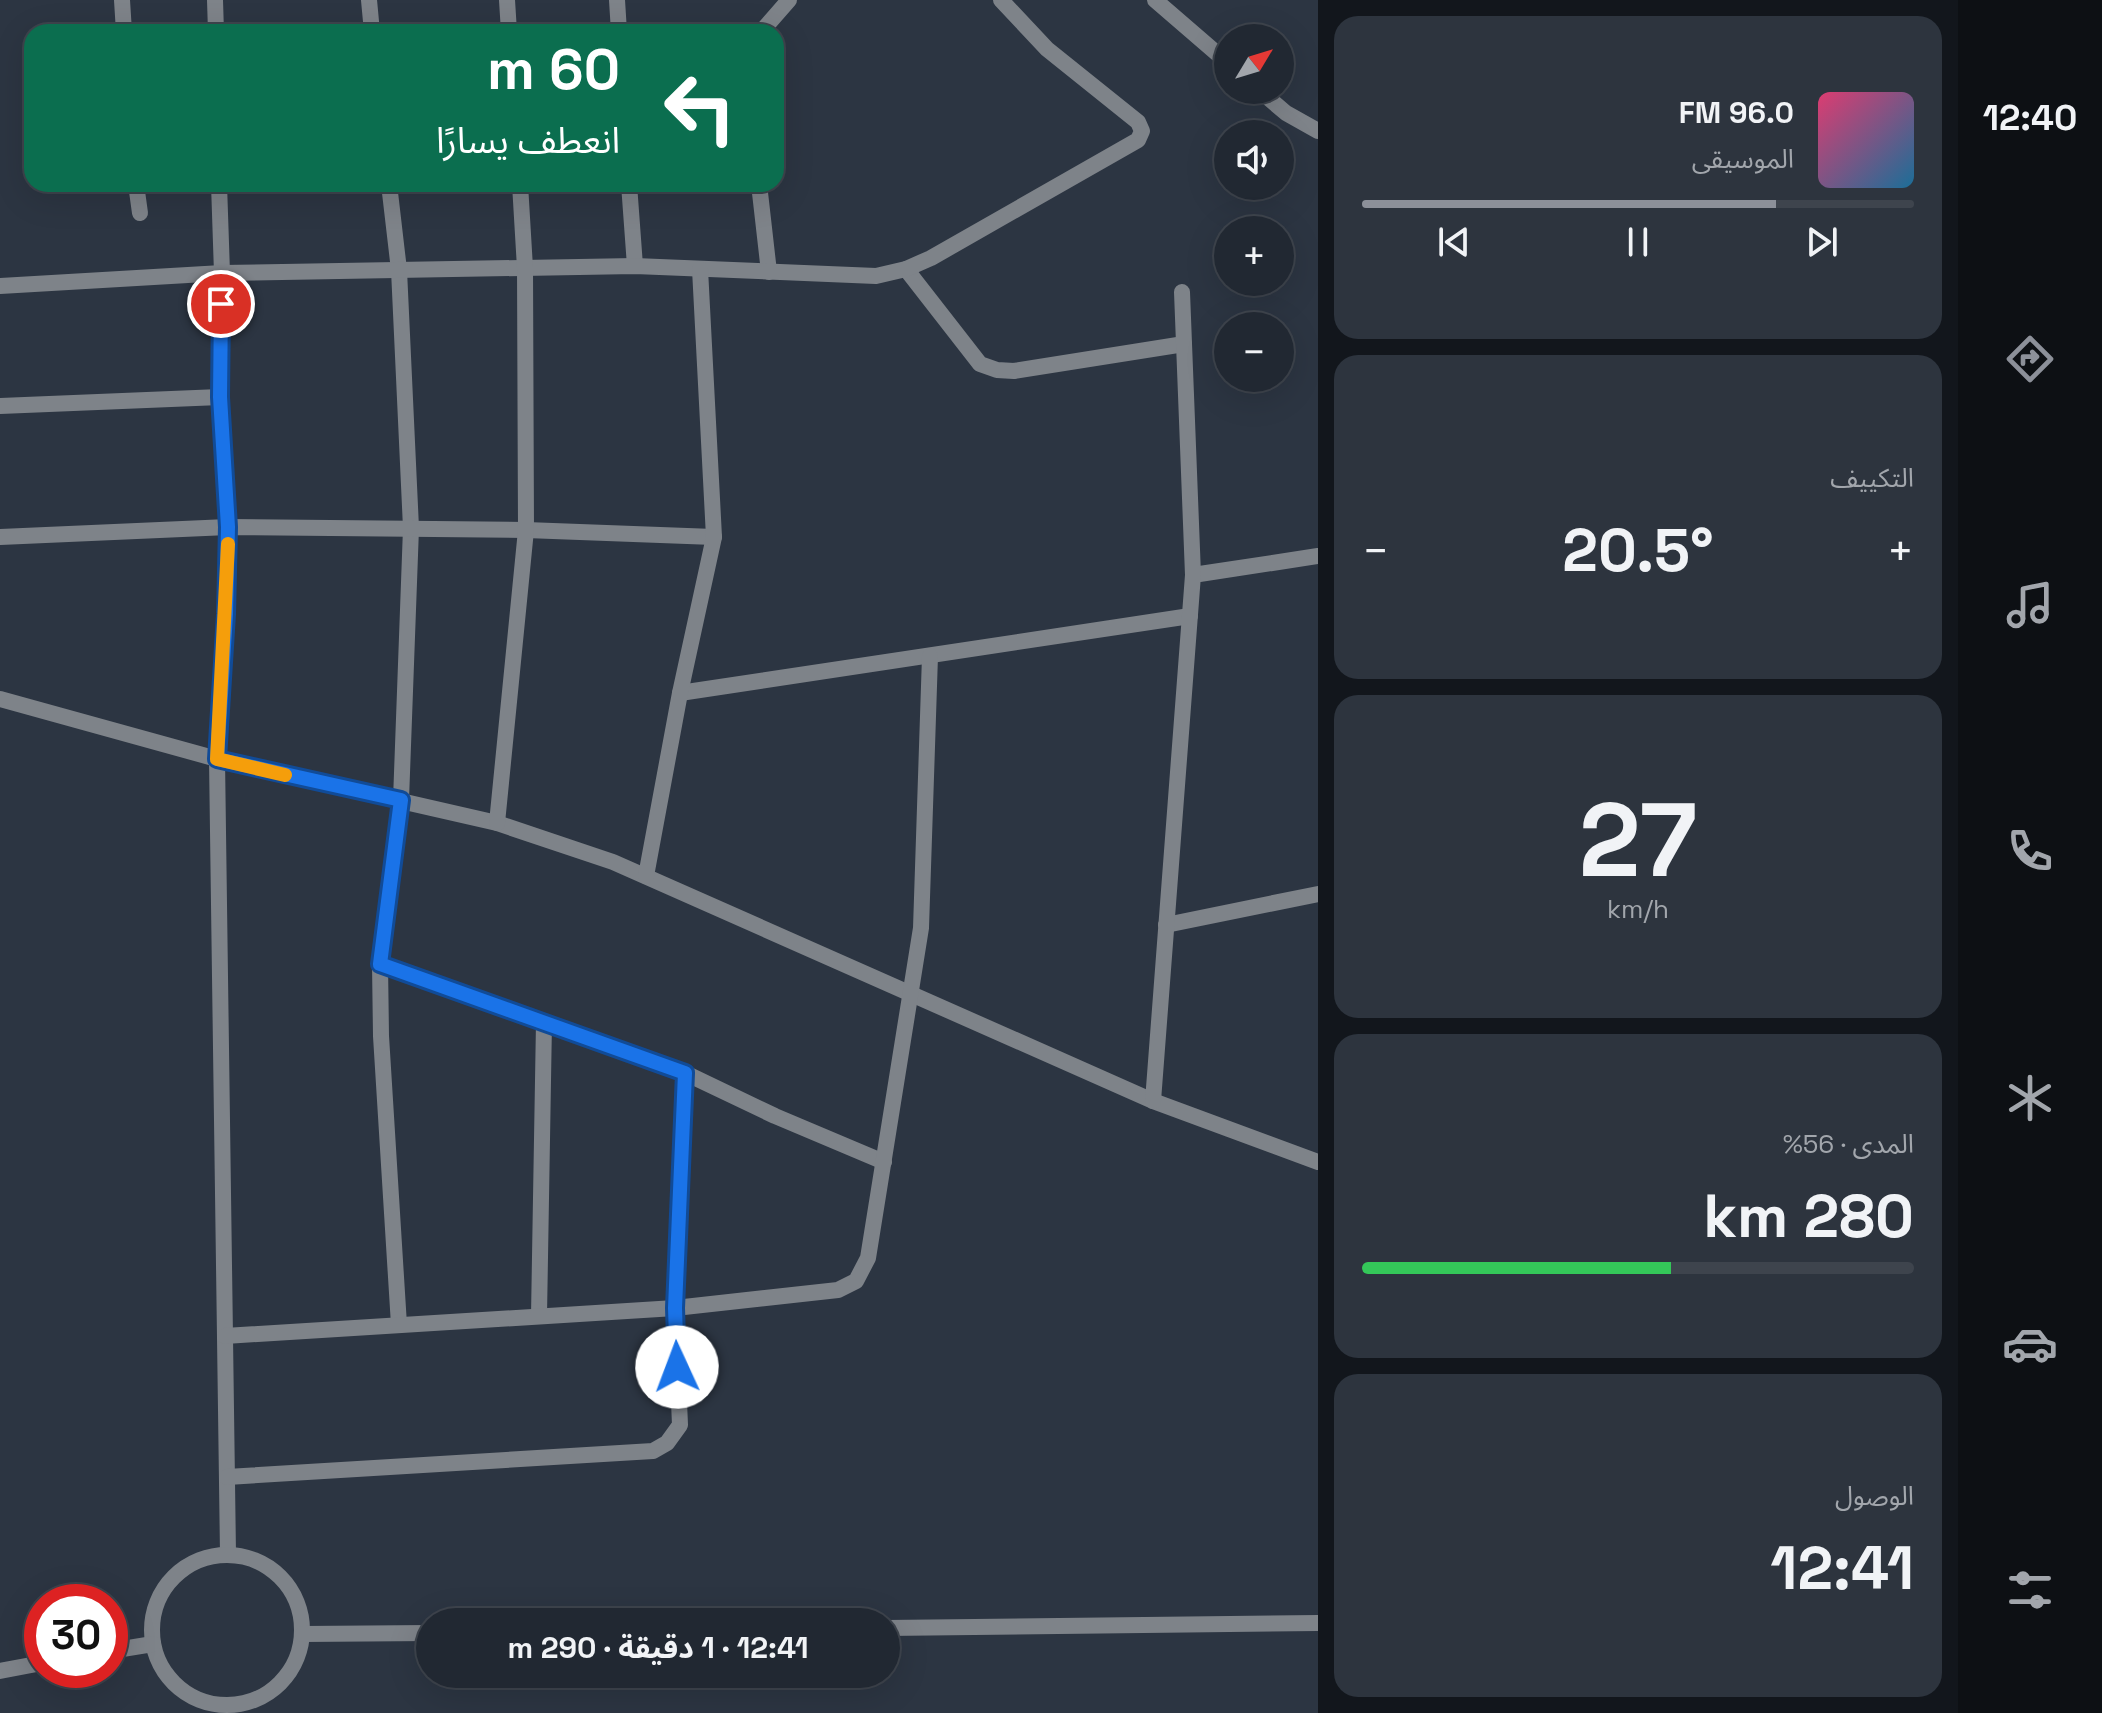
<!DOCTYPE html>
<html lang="ar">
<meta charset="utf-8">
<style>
:root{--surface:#212832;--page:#2d343e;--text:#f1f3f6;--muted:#a2a6ac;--line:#3e444d;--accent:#8c9099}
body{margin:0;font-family:"Space Grotesk","Noto Sans Arabic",sans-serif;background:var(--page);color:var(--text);direction:rtl;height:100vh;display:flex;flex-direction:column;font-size:30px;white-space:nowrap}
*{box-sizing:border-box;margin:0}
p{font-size:26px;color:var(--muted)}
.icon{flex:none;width:44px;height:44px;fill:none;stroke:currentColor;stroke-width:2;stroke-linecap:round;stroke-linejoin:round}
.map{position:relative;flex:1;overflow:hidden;direction:ltr}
.panel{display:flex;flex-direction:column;gap:16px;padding:16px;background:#12161c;width:640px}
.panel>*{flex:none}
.guide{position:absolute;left:24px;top:24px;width:760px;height:168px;border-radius:24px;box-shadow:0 8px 32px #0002,0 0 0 2px var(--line);direction:rtl;background:#0b6e4f;color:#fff;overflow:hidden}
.needle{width:52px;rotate:52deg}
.controls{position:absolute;left:1214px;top:24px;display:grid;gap:16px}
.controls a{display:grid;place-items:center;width:80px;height:80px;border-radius:50%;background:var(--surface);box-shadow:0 8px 32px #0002,0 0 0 2px var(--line);font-size:40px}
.speed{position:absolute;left:24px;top:1584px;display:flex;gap:16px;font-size:40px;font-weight:700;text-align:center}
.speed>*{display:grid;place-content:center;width:104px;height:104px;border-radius:50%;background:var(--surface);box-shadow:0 8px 32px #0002,0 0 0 2px var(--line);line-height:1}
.speed .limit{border:12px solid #d22;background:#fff;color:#111}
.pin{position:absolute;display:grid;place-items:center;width:68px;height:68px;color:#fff;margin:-34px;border:4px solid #fff;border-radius:50%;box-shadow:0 2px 8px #0007}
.me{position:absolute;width:88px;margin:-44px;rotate:358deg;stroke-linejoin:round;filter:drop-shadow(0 0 6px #0008)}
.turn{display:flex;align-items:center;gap:28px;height:168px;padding:0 32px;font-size:36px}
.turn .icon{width:104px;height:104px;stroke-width:2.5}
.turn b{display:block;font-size:56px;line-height:68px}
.big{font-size:60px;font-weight:700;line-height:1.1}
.panel .card{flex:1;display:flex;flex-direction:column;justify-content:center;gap:12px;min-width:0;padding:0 28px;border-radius:24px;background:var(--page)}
.panel .dial{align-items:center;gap:0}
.dial b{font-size:104px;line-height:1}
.song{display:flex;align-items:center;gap:24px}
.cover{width:96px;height:96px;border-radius:12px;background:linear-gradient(135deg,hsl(340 70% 55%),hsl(200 70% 35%))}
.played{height:8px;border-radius:4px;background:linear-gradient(90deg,var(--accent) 75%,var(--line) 75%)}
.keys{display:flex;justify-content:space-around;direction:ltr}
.heat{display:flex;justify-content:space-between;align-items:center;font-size:44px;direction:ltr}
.charge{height:12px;border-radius:6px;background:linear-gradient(90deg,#34c759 56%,var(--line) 0)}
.trip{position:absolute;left:416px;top:1608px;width:484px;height:80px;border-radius:40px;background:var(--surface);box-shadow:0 8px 32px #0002,0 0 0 2px var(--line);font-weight:700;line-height:80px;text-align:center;direction:rtl}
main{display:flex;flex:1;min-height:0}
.menu{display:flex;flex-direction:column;width:144px;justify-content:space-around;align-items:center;background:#0d1014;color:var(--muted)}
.menu .icon{width:56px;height:56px}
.menu .selected{color:var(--accent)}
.menu b{font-size:36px;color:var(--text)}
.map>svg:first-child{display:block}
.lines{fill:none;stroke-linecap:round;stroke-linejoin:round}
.service{stroke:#7e8389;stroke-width:16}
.minor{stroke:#7e8389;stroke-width:16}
.route-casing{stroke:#114b97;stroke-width:20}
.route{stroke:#1a73e8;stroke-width:14}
.slow{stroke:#f59e0b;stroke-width:14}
</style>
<main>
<nav class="menu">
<b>12:40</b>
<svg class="icon selected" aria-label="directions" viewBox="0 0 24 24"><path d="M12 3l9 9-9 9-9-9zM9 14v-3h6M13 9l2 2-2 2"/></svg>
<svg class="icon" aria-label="music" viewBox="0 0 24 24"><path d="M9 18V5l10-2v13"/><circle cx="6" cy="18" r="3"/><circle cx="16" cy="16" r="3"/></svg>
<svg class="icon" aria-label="phone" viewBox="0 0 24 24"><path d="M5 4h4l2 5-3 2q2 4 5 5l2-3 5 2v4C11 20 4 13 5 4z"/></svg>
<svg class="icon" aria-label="climate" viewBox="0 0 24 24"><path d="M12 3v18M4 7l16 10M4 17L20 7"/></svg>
<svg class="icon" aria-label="car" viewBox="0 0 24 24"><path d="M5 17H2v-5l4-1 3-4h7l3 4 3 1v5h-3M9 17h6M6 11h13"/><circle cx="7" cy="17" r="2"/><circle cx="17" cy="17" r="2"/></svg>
<svg class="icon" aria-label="filters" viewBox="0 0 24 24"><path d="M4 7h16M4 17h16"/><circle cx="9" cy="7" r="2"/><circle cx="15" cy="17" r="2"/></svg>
</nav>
<section class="panel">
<div class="card">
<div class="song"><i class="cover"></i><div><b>96.0 FM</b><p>الموسيقى</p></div></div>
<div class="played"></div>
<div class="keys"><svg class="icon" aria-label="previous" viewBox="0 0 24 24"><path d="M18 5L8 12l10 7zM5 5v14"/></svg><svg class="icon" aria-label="pause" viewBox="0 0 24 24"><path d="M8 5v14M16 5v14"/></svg><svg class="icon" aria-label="next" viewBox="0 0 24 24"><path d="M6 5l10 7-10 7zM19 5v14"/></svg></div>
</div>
<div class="card"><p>التكييف</p>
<div class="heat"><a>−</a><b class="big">20.5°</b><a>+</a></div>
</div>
<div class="card dial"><b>27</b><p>km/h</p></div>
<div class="card"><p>المدى · 56%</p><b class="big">280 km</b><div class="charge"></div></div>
<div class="card"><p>الوصول</p><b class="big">12:41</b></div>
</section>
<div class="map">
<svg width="1318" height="1713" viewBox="0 0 1318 1713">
<rect width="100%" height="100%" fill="#2c3542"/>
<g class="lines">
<g class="service">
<path d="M122,0L124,32"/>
<path d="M136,184L140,213"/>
</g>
<g class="minor">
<path d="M215,0L216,32"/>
<path d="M369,0L372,32"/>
<path d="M507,0L509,32"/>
<path d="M617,0L619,32"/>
<path d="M1155,0L1228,63"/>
<path d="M761,32L789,0"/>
<path d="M1259,90L1286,113L1318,131"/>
<path d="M219,184L222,273L220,397L228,527L226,614L217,759L228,1554"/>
<path d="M389,184L399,270L411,528L401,800L380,964L381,1036L399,1325"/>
<path d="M629,184L635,266"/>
<path d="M759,184L769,272"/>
<path d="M906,269L980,364L997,370L1014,371L1184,344"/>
<path d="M0,286L222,273L635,266L876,276L906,269L931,258L1138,140L1142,131L1138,122L1047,49L1001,0"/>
<path d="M0,406L220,397"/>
<path d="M0,537L228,527L526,530L714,537"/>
<path d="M1193,575L1318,556"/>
<path d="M680,693L1190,616"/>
<path d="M0,699L217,759L497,823L613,862L1153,1101L1318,1162"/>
<path d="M497,823L526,530L525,268L520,184"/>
<path d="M646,876L680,693L714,537L700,269"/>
<path d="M1166,925L1318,894"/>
<path d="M380,964L685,1073L775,1116L884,1162"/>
<path d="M1153,1101L1193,575L1182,292"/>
<path d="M539,1316L544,1022"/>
<path d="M225,1336L675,1308L838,1290L856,1281L868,1258L921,928L930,656"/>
<path d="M227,1477L653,1451L667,1443L680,1425L675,1308L685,1073"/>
<circle cx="227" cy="1630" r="75"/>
<path d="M886,1628L1318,1623"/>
<path d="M303,1634L430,1633"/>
<path d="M110,1651L153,1644"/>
<path d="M0,1671L42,1663"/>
</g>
</g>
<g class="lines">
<defs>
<path id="route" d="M221,304L220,397L228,527L226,614L217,759L401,800L380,964L685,1073L675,1308L677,1367"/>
</defs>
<use href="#route" class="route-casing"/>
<use href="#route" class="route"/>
<path class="slow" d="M228,544L217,759L285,775"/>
</g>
</svg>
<div class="controls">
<a><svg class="needle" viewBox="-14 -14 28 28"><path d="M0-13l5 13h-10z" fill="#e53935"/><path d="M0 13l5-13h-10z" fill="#a2a6ac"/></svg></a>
<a><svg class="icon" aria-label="sound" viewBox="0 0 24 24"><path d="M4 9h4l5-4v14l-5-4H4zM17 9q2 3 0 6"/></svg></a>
<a>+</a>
<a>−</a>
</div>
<div class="speed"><div class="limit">30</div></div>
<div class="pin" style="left:221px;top:304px;background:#d93025"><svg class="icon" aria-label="arrive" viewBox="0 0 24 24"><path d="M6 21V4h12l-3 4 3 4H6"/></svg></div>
<svg class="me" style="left:677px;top:1367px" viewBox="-20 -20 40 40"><circle r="19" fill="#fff"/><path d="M0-13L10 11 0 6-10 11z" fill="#1a73e8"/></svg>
<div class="trip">12:41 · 1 دقيقة · 290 m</div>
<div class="guide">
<div class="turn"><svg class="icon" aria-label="left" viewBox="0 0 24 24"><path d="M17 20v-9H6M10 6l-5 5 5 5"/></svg><div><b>60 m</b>انعطف يسارًا</div></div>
</div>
</div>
</main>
